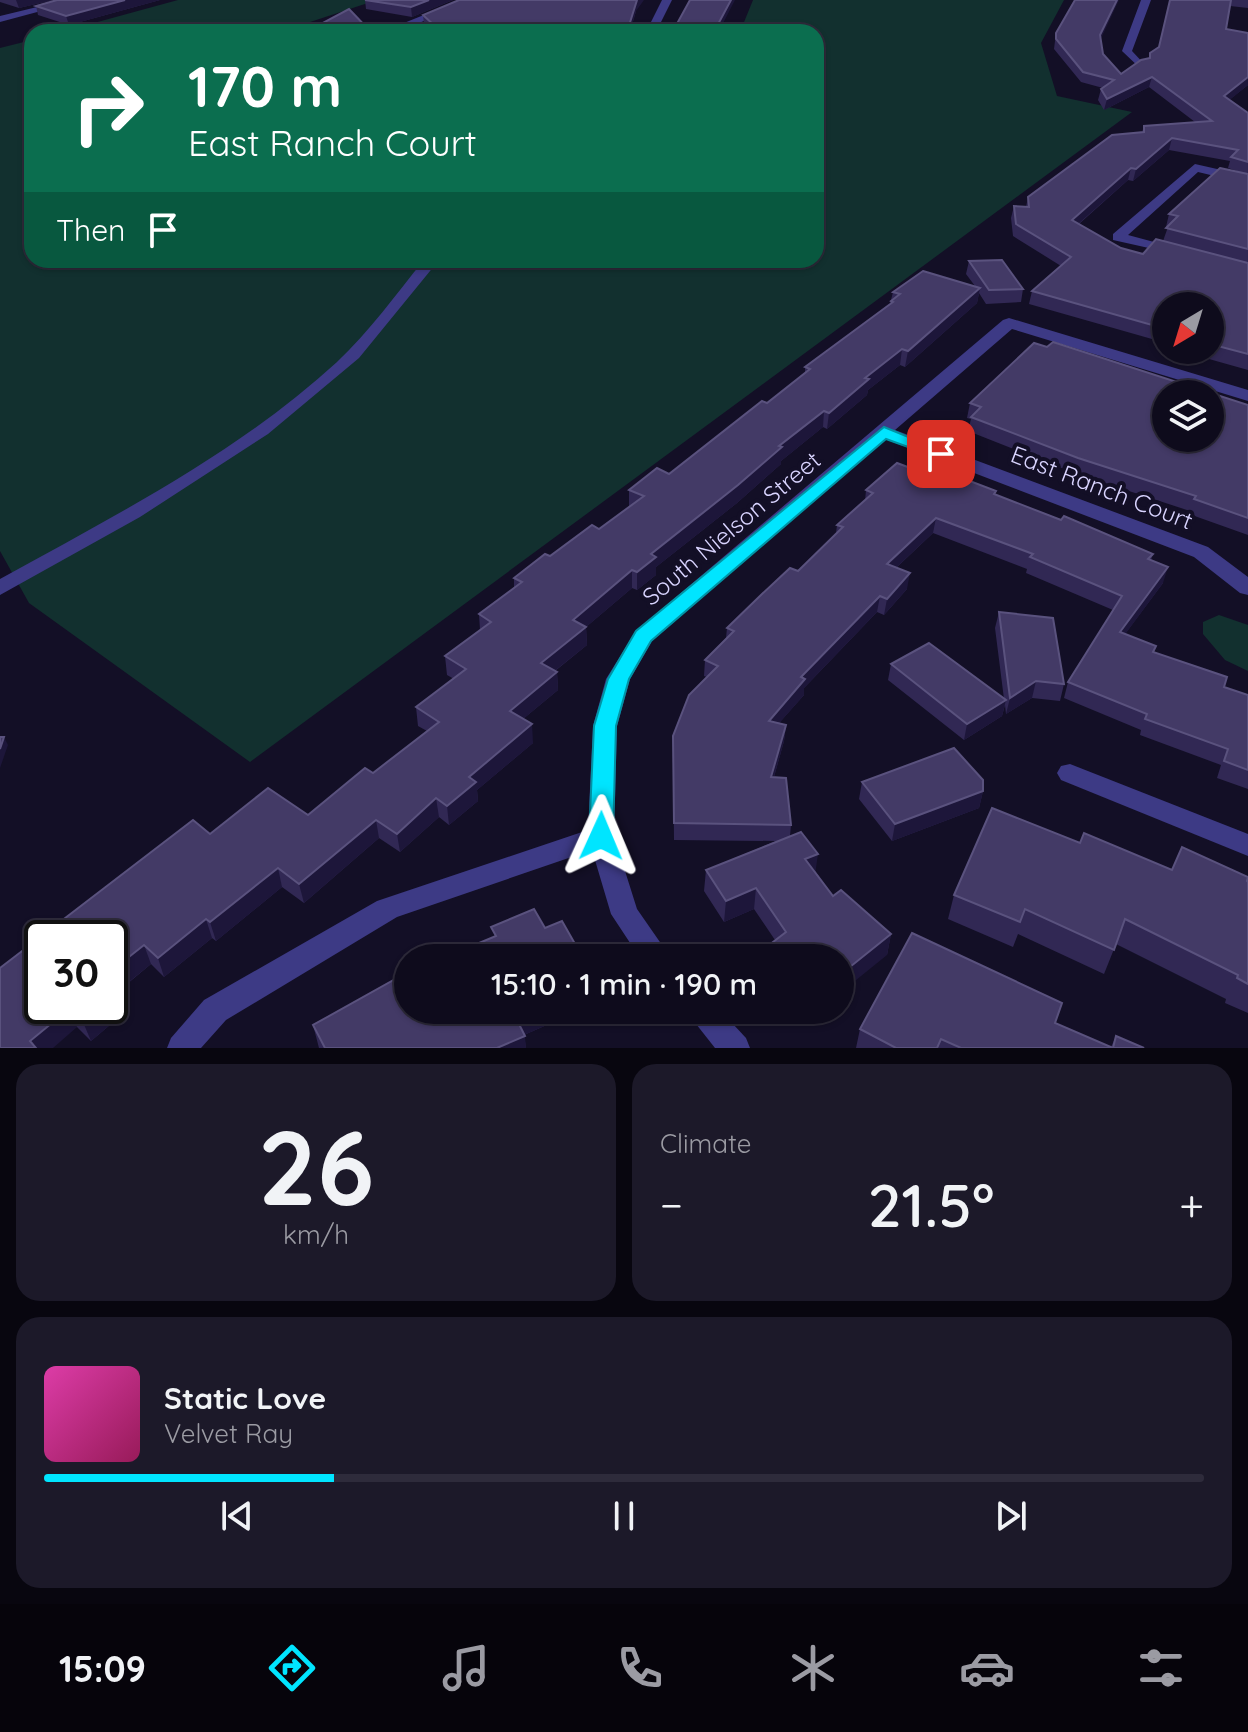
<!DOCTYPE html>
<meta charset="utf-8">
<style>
:root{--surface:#0e0b1c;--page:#1c1929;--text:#f1f3f6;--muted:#9b9ba3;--line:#2e2b3b;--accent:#00e5ff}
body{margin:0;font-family:Quicksand,sans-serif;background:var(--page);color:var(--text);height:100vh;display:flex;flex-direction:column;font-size:30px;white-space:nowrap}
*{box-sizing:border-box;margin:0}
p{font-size:26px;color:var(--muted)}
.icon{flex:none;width:44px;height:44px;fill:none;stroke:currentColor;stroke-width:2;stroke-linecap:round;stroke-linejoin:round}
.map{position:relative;height:1048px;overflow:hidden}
.panel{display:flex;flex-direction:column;gap:16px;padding:16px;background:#08060f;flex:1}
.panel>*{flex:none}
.top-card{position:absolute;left:24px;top:24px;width:800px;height:244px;border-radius:24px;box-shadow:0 2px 6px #0004,0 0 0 2px var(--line);background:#0b6e4f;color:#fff;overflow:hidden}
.needle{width:52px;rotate:218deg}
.buttons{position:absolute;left:1152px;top:292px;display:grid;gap:16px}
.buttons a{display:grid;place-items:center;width:72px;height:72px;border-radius:50%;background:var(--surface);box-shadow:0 2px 6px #0004,0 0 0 2px var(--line);font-size:40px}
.speed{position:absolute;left:24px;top:920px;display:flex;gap:16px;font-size:40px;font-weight:700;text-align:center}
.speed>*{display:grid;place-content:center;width:104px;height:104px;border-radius:50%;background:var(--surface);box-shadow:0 2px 6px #0004,0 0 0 2px var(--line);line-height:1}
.speed .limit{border:4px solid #111;border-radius:12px;background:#fff;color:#111}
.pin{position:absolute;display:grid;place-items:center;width:68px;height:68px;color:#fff;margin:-34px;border-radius:16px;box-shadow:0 4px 12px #0006}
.me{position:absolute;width:88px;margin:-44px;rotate:1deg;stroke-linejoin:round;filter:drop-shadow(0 0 6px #0008)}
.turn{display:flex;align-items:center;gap:28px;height:168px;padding:0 32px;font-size:36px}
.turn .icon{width:104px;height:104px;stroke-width:2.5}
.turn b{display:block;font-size:56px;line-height:68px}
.then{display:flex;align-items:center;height:76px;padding:0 32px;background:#0003;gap:16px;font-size:30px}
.big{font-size:60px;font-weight:600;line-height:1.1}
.panel .card{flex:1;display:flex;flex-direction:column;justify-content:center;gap:12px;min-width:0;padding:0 28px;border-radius:24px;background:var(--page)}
.panel .dial{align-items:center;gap:0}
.dial b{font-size:104px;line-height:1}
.song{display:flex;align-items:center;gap:24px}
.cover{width:96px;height:96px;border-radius:12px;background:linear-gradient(135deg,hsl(320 70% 55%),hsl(330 70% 35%))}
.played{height:8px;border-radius:4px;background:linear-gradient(90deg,var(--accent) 25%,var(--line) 25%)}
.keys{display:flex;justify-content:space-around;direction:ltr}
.heat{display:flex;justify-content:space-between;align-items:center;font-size:44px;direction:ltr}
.panel .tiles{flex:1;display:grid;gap:16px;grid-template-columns:1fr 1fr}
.card:last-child{grid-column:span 2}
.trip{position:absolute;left:394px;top:944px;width:460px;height:80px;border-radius:40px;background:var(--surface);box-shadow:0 2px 6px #0004,0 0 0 2px var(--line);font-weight:600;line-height:80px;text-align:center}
.tabs{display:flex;height:128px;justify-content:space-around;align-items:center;background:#06040b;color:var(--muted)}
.tabs .icon{width:56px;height:56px}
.tabs .active{color:var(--accent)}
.tabs b{font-size:36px;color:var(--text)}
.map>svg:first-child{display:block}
.green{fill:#12302f}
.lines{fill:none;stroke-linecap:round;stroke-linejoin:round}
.minor{fill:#3d3a85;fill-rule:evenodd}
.wall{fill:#312854;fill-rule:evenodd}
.shaded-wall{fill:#1d163a}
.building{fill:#433a66;stroke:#5a527e;stroke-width:2;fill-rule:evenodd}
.route{fill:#00e5ff;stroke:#0095a6;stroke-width:2}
.labels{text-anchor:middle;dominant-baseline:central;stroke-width:8;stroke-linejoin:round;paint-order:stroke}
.street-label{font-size:24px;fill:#d9d4ff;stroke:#130f26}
</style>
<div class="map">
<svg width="1248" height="1048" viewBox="0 0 1248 1048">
<rect width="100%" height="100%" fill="#130f26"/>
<g class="green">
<path d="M178,0H377L301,25L304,32H61Z"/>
<path d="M753,0H1064L1041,43L1057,96L1132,112L250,762L29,603L0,551V48L32,40V260H816V32H740Z"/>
<path d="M1219,615L1248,625V671L1225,660L1203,634V622Z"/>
</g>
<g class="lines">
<g class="minor">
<path d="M66,0H82L0,22V16Z"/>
<path d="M461,0H474L407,28L408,32H398L399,25Z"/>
<path d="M662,0H672L656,32H646Z"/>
<path d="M1141,0H1151L1132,51L1146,66L1141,69L1122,51Z"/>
<path d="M1195,164L1248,176V184L1198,172L1128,235L1180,249V255L1113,240V234Z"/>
<path d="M424,260H439L359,358L268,434L140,517L0,595V579C116,515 239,452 337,362C370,331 396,294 424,260Z"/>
<path d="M1009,318L1248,390V401L1012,329L895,430L1208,547L1248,577V595L1240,593L1194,557L885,439L652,641L630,679L617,726L614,836L637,909L671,958H640L611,914L592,850L397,917L226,1020L201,1048H167L171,1038L204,1000L377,901L588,830L593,726L606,679L636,631L1003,320Z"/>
<path d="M1070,764L1248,834V856L1061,780L1057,773L1061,766Z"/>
<path d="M685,1010H720L746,1038L750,1048H715Z"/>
</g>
</g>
<g class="wall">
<path d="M0,0H53L19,8L0,2Z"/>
<path d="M57,0H160L69,25L38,15L36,6Z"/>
<path d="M365,0H453L412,17L366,9Z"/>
<path d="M1170,0H1248V8L1230,6L1226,29L1248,33V85L1229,100L1248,113V370L1177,350H1210V306H1166V343L1029,304L1032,291L1061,266L1013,236L1011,218L1014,206L1026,207L1028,197L1142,132L1144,126L1195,122L1149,87L1104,110L1098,100L1101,89L1103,88L1081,82L1054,49L1056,33L1101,40L1103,54L1121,74L1149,59L1150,53L1159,47ZM1169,150L1230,161L1228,168L1240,172L1169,214L1166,227H1168L1163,241L1143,254L1121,248L1079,224L1128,180L1133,181Z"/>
<path d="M636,11L630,32H432L424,24L423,15Z"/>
<path d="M969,261L1023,289L1021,302L986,304L979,293L977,303L905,367L900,365L868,390L867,395L827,429L823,427L781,461V464L737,503L656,567V575L637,590L632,588L586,627L587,645L555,671L557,672L558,690L523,719L533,743L477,790L478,801L449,825L439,817L400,852L379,838L304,903L282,887L216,941L212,938L164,977L151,964L121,989L130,1008L91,1041L77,1027L0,1048L210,834L308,815L373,773L427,731L418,726L416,707L454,679L447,675L445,656L480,630L479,614L514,588V578L550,556L599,529L629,507V490L669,474L767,403L805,373V367L890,304L893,292L975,286L966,274Z"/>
<path d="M970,403L1248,405V535L1189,514L1190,511L1074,473L968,431L971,419L967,418Z"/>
<path d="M913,469L996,495L1153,554L1151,560L1163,583L1125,634L1154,652L1224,687L1248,695V789L1217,778L1221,765L1140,735L1141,730L1064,698L1068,682L1113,610L1026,573L1027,569L933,533L896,568L907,589L884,615L877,612L804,688V695L779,723L786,725L784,741L774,777L791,825L790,836L833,896L891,934L887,955L840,958H759L760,952L775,940L754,909L724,922L704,891L706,870L776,841L674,840L673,736L707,677L704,676L705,660L726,638L727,628L798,571L836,533L837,525L865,501L866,490Z"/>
<path d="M999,612L1064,684L1060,701L1032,698L1006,714L1005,705L1002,716L964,740L888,680L891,664L1004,699L995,628Z"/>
<path d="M862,782L983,791L979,808L892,841L859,799Z"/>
<path d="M1080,843L1172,870L1248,882V1013L1225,1003L1226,999L1116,944L1104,974L1018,934L1013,947L948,919L954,895Z"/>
<path d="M408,1010H581L524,1035L526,1048H319L313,1025Z"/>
<path d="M796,1010H819L806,1020Z"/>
<path d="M1055,1023L1111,1047L1116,1036L1144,1048H856L860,1029Z"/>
</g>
<g class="shaded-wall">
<path d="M16,0H53L19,8Z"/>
<path d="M125,0H160L69,25L66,16Z"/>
<path d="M429,0H453L412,17L411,7Z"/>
<path d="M637,0H644L636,11L630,32H627Z"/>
<path d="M731,0H735L720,29V32H716V28Z"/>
<path d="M1117,0H1119L1098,45L1100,35Z"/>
<path d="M1152,77L1149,87L1104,110L1107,99Z"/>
<path d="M1248,77V85L1221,107L1224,96Z"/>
<path d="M1172,138L1169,150L1133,181L1136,169Z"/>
<path d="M1131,168L1128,180L1069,232L1072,220Z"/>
<path d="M980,288L977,303L905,367L908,351Z"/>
<path d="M902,349L900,365L868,390L867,395L827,429L829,413L865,378Z"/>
<path d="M824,411L823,427L781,461V464L737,503L656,567V575L637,590V572L651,554L779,446Z"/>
<path d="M936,518L933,533L884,579L887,564Z"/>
<path d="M1168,567L1163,583L1115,648L1120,632Z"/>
<path d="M632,570V588L586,627L587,645L542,681L541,663L573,620Z"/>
<path d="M910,573L907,589L884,615L887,599Z"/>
<path d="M880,596L877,612L804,688V695L767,737L769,721L801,677Z"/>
<path d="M557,672L558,690L511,729L510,711Z"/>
<path d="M1036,681L1032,698L1006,714L1010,698Z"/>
<path d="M1006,700L1002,716L964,740L967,724Z"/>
<path d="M532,724L533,743L477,790L478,801L449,825L447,806L469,777Z"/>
<path d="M786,725L784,741L769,794L771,777Z"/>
<path d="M4,737L8,745L0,768V749Z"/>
<path d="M983,791L979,808L892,841L895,824Z"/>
<path d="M436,798L439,817L400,852L397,834Z"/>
<path d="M376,820L379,838L304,903L299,884Z"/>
<path d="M818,854L815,875L805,859Z"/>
<path d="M278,868L282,887L216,941L210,922Z"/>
<path d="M756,888L754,909L724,922L726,901Z"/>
<path d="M206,919L212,938L164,977L158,958Z"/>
<path d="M891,934L887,955L840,993V975Z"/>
<path d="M144,945L151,964L114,994L110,985V972Z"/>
<path d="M122,990L130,1008L91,1041L83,1022L102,1006H110V1000Z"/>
<path d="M69,1009L77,1027L53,1048H33L30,1041Z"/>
<path d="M529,1010H581L517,1038L515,1016Z"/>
<path d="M808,1010H819L806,1020Z"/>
<path d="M525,1036L526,1048H497Z"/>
</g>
<g class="building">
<path d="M57,0H125L66,16L36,6Z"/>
<path d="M365,0H429L411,7Z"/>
<path d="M459,0H637L627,32H449L451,27H436L423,15Z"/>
<path d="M690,0H731L716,28H720L718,32L673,31Z"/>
<path d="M1075,0H1117L1100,35L1103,54L1121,74L1141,60L1150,58V53L1159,47L1170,0H1231L1226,29L1248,33V77L1224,96L1248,113V162L1231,157L1238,150L1172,138L1136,169L1131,168L1072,220L1121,248L1143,254L1156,239L1248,263V354L1210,344V306H1166V329L1032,291L1071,257L1016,224L1014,206L1029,207L1028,197L1112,135L1144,132V126L1212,121L1152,77L1107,99L1101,89L1114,80L1083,72L1056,39V33Z"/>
<path d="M349,9L371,32H322L317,26Z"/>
<path d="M1220,168L1248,174V249L1166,228L1178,216L1169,214Z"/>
<path d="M1002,260L1023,289L989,290L969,261Z"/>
<path d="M923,271L980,288L908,351L902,349L865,378L869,379L829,413L824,411L779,446L782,447L738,485L651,554L656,557L637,572L632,570L573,620L586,627L541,663L557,672L510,711L532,724L469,777L476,782L447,806L436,798L397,834L376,820L299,884L278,868L210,922L206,919L158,958L144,945L110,972V938H42V1006H102L83,1022L69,1009L30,1041L36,1048H0V968L193,820L210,834L268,788L308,815L365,768L373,773L439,722L416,707L466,669L445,656L491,622L479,614L522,582L514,578L545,554L550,556L592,525L599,529L644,496L629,490L657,468L669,474L762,401L767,403L810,369L805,367L893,302L891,301L900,294L893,292Z"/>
<path d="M1053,342L1248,405V518L1194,499L1196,496L1078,458L971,417L981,407L970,403L1034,343L1047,347ZM1166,394H1210V438H1166Z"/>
<path d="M920,462L996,491L994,494L1061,520L1064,516L1153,554L1148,559L1168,567L1120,632L1156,646L1153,652L1227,677L1224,687L1248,695V770L1224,761L1228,749L1145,719L1147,714L1068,682L1122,596L1030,557L1033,554L936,518L887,564L910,573L887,599L880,596L801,677L805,679L769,721L786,725L771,777L786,778L791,825L674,823L673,736L689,695L718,666L705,660L734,631L727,628L762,594L790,568L798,571L843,527L837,525L873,493L866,490L897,463L913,469Z"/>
<path d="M999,612L1053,618L1064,684L1036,681L1010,698Z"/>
<path d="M929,643L1006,700L967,724L891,664Z"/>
<path d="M0,737H4L0,749Z"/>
<path d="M954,748L983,780V791L895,824L862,782Z"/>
<path d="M992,808L1080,843L1084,833L1172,870L1182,847L1248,877L1247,881L1248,882V984L1237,978L1238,975L1125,919L1114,950L1025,909L1020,922L954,895Z"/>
<path d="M801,832L818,854L805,859L833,896L841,890L891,934L840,975V958H766L760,952L786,932L756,888L726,901L706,870Z"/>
<path d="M534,909L545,928L562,921L583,958H443L496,936L491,927Z"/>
<path d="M912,933L1062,1003L1055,1023L1113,1048H961L941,1039L937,1048H896L860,1029Z"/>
<path d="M408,972V1010H529L515,1016L525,1036L497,1048H325L313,1025Z"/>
<path d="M110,979L122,990L110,1000Z"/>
<path d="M1116,1036L1144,1048H1113Z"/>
</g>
<path class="route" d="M884,427L950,454L941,459L886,439L651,641L629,679L616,726L613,836L610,843H593L589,836L594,726L608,679L636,631Z"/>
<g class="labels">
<g class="street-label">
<text transform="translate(1102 487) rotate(21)">East Ranch Court</text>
<text transform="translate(731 528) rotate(-40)">South Nielson Street</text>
</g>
</g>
</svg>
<div class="buttons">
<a><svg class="needle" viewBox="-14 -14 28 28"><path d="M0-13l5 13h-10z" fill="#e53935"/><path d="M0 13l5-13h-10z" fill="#9b9ba3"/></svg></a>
<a><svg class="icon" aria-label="layers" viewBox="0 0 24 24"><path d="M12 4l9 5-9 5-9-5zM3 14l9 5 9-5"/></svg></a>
</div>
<div class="speed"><div class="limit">30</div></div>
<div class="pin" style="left:941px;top:454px;background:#d93025"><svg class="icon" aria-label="arrive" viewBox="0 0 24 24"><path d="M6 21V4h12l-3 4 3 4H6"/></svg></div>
<svg class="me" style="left:601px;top:836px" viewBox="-20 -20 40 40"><path d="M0-17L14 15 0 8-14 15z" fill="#00e5ff" stroke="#fff" stroke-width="4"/></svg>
<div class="trip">15:10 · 1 min · 190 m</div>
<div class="top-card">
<div class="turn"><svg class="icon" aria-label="right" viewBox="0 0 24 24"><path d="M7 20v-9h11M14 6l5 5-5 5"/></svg><div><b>170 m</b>East Ranch Court</div></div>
<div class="then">Then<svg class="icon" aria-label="arrive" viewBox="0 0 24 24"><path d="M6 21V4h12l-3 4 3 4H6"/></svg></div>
</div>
</div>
<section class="panel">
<div class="tiles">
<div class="card dial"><b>26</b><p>km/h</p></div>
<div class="card"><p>Climate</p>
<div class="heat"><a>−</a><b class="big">21.5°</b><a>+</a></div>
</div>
<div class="card">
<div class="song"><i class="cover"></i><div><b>Static Love</b><p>Velvet Ray</p></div></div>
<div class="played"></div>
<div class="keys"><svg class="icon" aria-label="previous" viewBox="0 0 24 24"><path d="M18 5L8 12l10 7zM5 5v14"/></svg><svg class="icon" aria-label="pause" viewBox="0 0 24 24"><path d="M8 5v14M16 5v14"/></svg><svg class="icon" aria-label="next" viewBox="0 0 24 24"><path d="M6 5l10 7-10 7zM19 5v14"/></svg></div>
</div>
</div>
</section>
<nav class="tabs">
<b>15:09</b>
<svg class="icon active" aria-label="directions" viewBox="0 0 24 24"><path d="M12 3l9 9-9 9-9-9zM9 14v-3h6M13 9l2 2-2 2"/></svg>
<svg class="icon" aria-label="music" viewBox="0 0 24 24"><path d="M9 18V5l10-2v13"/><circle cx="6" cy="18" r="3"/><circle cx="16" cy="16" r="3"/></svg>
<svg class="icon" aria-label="phone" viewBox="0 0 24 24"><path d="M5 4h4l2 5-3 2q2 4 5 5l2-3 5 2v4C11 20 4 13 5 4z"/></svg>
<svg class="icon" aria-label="climate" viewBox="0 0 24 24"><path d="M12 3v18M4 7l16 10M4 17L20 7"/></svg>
<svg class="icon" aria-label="car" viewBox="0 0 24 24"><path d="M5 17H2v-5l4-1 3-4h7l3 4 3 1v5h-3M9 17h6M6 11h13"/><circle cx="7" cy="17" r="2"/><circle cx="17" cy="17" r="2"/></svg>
<svg class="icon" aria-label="filters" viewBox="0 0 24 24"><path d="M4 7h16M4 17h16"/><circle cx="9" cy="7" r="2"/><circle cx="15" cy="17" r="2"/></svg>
</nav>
